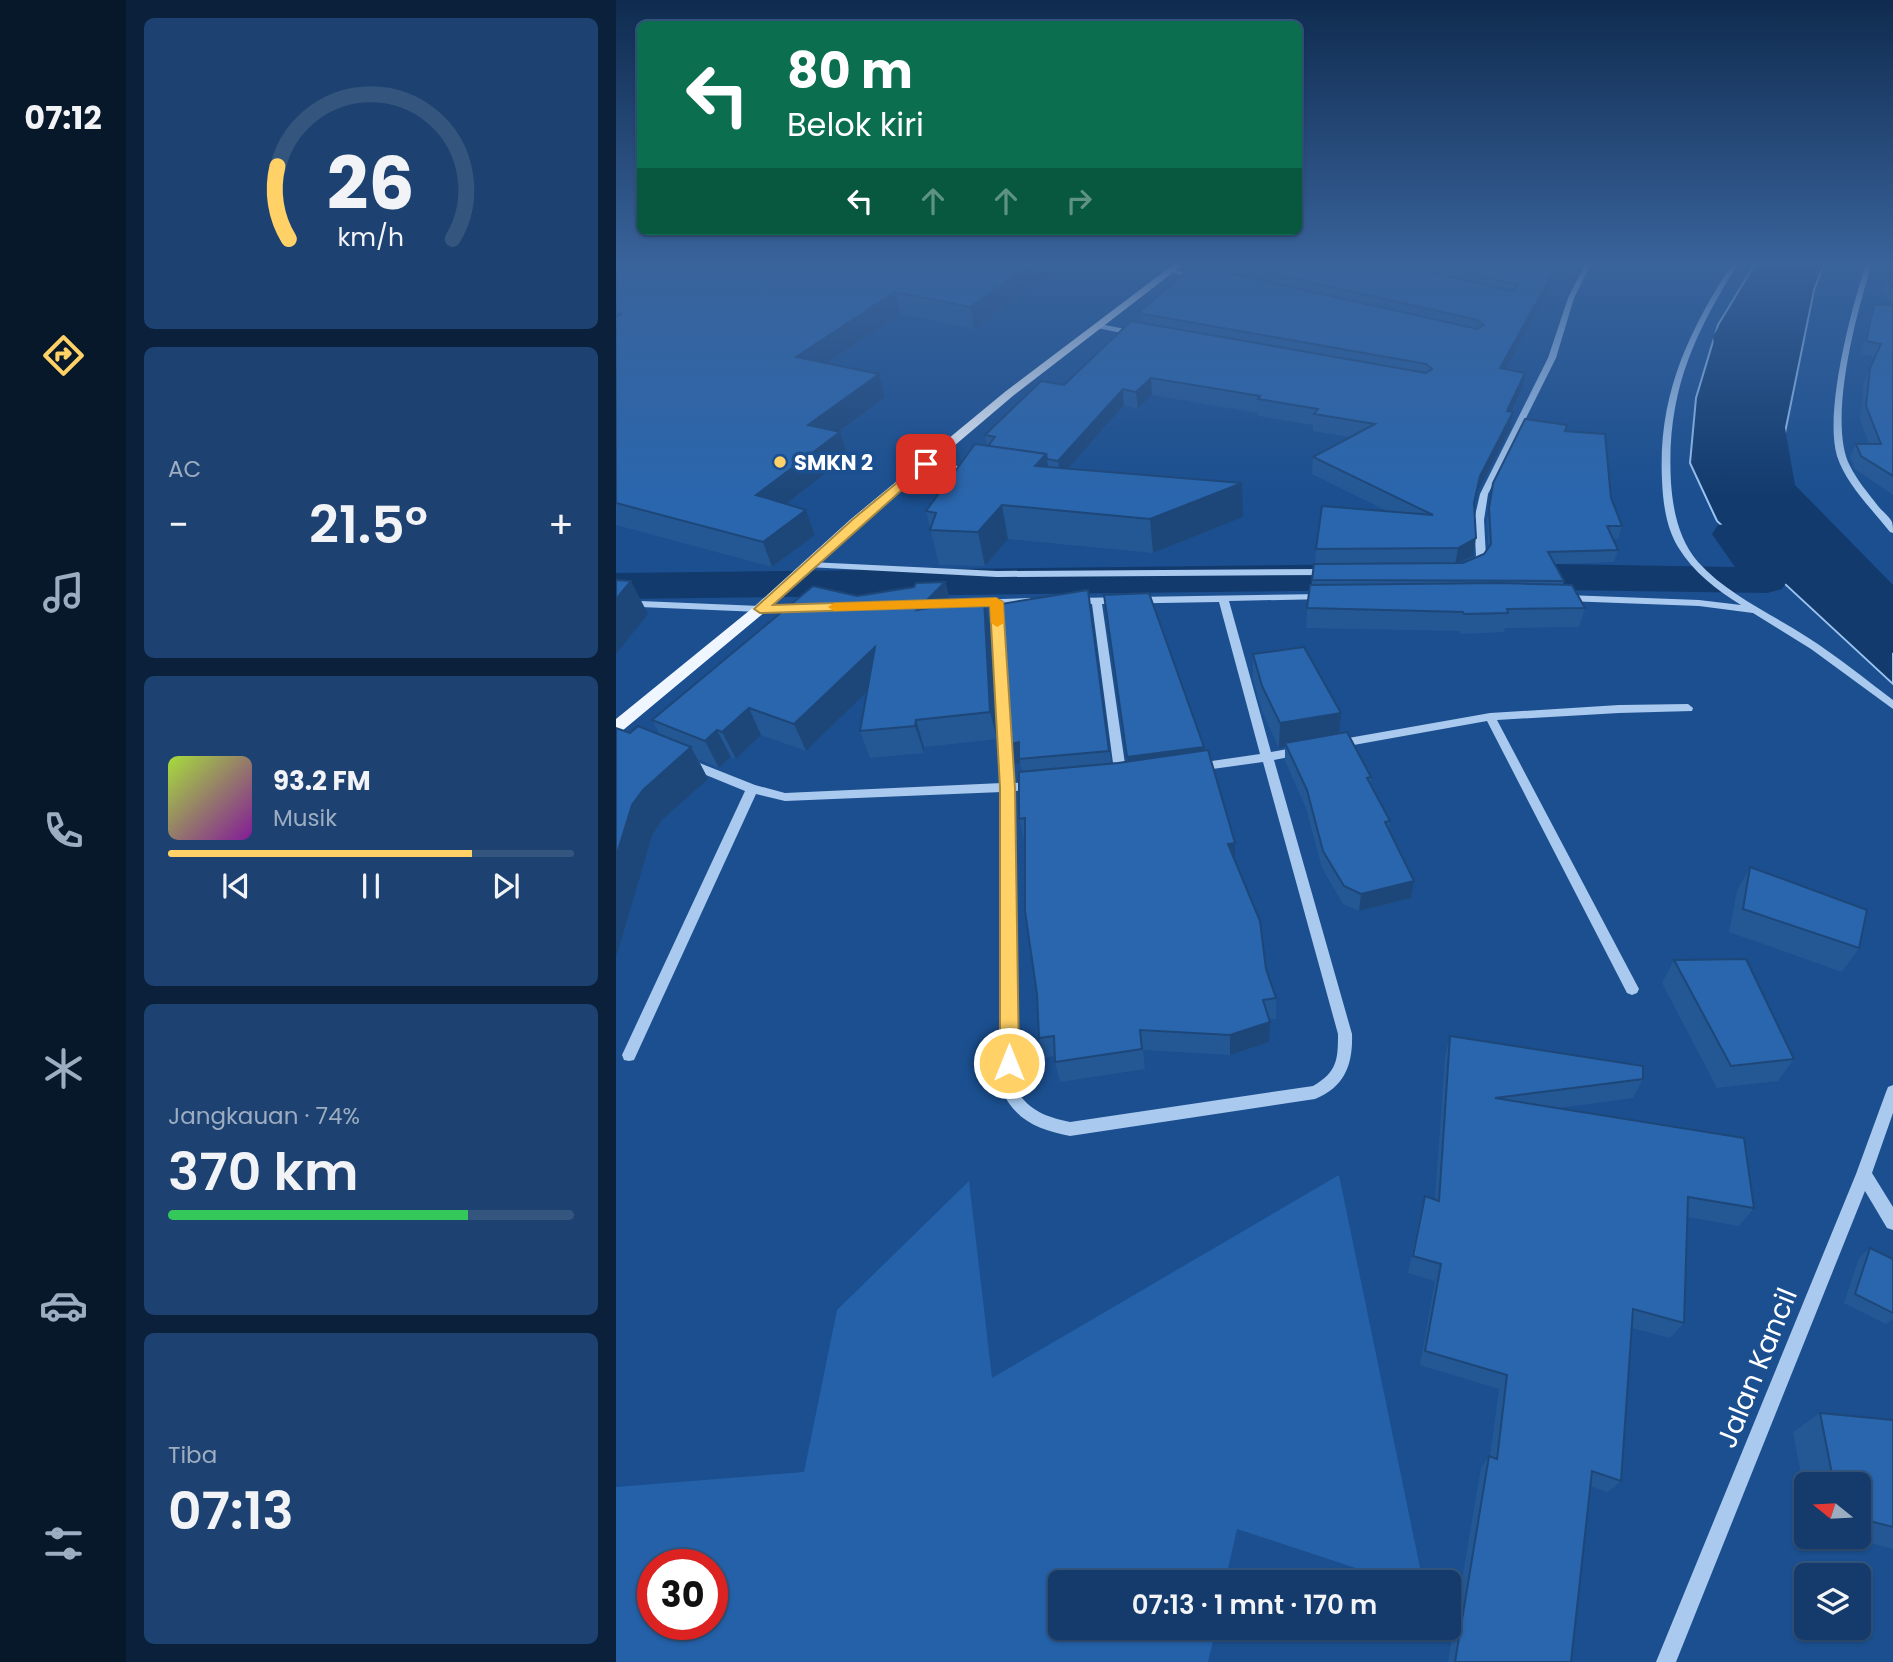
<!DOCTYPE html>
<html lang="id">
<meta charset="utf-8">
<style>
:root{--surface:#143b6b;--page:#1d4271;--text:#f1f3f6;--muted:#9dadc1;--line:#33557e;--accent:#ffd166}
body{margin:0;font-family:Poppins,sans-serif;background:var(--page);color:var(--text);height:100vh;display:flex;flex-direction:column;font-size:26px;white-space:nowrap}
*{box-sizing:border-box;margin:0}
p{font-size:23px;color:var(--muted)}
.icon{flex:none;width:38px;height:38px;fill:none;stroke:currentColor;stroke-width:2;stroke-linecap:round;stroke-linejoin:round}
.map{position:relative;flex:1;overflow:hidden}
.side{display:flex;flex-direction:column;gap:18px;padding:18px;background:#0b203b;width:490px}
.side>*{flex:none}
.top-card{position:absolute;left:21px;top:21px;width:665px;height:214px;border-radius:10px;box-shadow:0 2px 5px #0004,0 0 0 2px var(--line);background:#0b6e4f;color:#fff;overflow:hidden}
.needle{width:46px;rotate:288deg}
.controls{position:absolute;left:1178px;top:1472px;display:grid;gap:14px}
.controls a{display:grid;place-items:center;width:77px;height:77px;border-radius:10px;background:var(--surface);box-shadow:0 2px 5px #0004,0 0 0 2px var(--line);font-size:35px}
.speed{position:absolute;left:21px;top:1549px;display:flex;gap:14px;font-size:35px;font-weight:700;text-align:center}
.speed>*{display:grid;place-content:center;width:91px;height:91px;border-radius:50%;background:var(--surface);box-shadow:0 2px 5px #0004,0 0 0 2px var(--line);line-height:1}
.speed .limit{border:10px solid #d22;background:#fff;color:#111}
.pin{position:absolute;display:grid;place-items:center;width:60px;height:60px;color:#fff;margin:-30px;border-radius:14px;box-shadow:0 4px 10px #0006}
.me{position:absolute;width:77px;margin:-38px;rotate:0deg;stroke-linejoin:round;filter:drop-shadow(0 0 5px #0008)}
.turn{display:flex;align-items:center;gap:24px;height:147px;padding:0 35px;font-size:32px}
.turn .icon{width:91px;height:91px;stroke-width:2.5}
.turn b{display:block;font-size:49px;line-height:60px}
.lanes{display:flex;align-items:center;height:66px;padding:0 35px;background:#0003;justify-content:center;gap:35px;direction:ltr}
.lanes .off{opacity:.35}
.big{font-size:52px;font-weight:600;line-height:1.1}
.side .widget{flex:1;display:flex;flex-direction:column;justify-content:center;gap:10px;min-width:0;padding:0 24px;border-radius:10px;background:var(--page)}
.side .dial{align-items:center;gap:0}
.dial svg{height:182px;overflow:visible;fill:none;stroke:var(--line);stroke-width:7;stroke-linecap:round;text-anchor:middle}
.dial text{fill:var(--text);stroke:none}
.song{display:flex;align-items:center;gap:21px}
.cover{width:84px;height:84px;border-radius:10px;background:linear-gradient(135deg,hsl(80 70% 55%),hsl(290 70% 35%))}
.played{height:7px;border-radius:4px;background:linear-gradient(90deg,var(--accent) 75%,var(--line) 75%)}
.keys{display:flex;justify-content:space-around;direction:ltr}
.heat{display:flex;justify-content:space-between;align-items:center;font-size:38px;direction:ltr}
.charge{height:10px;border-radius:5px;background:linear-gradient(90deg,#34c759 74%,var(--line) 0)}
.trip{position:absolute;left:432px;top:1570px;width:413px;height:70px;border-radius:10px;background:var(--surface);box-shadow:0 2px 5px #0004,0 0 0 2px var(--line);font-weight:600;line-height:70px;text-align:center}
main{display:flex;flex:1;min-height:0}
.menu{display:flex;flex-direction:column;width:126px;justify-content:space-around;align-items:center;background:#08182b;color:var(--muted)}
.menu .icon{width:49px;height:49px}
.menu .active{color:var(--accent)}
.menu b{font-size:32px;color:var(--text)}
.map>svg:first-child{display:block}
.green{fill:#2461a8;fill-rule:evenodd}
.water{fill:#123a6d;stroke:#9cc4f0;stroke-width:2}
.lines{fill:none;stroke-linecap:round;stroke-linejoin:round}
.canal{fill:#123a6d;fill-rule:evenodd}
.river{fill:#123a6d;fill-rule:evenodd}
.minor{fill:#a9c9ee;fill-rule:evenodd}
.major{fill:#f0f6ff;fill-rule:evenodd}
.wall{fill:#245895}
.shaded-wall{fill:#1d4779}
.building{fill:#2a66ad;stroke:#1d4779;stroke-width:2}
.route{fill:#ffd166;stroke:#a68842;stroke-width:2}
.slow{fill:#f59e0b}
.poi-dot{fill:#ffd166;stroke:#1b4f8f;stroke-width:2.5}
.labels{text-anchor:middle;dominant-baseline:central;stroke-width:7;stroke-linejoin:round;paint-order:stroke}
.far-poi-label{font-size:21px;font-weight:bold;fill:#fff;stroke:#1b4f8f;text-anchor:start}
.near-street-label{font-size:28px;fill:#fff;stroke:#1b4f8f}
</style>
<main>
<nav class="menu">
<b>07:12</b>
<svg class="icon active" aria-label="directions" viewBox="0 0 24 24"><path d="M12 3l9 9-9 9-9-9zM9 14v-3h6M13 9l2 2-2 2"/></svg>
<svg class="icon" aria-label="music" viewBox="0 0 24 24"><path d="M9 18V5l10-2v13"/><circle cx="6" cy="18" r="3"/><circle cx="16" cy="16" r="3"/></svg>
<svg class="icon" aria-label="phone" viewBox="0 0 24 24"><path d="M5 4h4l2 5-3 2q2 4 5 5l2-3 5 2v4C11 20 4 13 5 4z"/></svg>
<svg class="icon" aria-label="climate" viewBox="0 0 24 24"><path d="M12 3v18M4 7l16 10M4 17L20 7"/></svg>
<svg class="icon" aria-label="car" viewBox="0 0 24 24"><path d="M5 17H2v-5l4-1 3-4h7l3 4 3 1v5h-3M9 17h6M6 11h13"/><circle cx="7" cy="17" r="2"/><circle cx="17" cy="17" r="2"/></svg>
<svg class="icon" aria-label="filters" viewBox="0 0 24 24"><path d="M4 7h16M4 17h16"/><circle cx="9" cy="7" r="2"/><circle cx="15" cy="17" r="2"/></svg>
</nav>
<section class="side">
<div class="widget dial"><svg viewBox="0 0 100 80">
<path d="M14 69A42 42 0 1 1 86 69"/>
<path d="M14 69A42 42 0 0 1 9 37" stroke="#ffd166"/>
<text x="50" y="56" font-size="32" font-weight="700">26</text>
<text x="50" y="72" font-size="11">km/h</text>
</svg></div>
<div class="widget"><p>AC</p>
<div class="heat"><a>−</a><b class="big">21.5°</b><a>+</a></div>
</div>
<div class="widget">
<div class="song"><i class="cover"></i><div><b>93.2 FM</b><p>Musik</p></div></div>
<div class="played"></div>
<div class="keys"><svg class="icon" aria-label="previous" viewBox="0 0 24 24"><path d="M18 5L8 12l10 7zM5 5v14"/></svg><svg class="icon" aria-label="pause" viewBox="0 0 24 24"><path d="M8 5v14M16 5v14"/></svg><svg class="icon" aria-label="next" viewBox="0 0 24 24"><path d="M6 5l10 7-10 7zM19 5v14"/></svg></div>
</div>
<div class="widget"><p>Jangkauan · 74%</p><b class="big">370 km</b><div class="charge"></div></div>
<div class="widget"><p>Tiba</p><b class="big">07:13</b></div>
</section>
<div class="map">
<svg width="1277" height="1662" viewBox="0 0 1277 1662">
<rect width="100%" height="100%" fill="#1b4f8f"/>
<path class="green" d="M723,1175L807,1582H782L621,1529L609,1582H444V1628H600L592,1662H0V1487L188,1472L221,1310L353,1181L376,1378ZM37,1564H96V1624H37Z"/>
<path class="water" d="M1139,264H1208L1198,290L1161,472L1209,572L1277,602V684L1101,521L1074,463L1080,398L1102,325Z"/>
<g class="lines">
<g class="canal">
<path d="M1179,516L1193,519L1199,528L1193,537L1145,543L1172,580L1166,589L1151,593L870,589L855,585L849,576L855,567L870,563L1119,567L1096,534L1102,525Z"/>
<path d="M770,564L785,568L791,577L785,586L770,590L0,599V573Z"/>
</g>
<path class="river" d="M1143,264H1193L1153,336L1179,485L1277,585V653L1249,646L1154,543L1112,489L1097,336Z"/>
<g class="minor">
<path d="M969,264H975L958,298L940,358L872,494L868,520L870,557L860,567H854L852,565L860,556L858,520L864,494L932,358L952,298Z"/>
<path d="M1116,264H1122C1076,337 1050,395 1055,483C1057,511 1063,540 1082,562C1112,595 1154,613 1191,637C1221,656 1249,679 1277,700V709L1195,649L1137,613L1083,606L950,601L945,598L950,595L1083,600L1125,605C1101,590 1077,572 1062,547C1050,527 1047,503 1046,480C1042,396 1071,334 1116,264Z"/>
<path d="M1250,264H1256C1241,310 1211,422 1234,466C1241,480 1252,493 1262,506C1266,511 1273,516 1276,522C1277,526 1277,529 1277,533L1274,532C1256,509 1230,484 1221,456C1208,412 1235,309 1250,264Z"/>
<path d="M555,269L584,277L585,278L582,280L553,272L552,271Z"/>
<path d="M484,324L524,332L525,334L521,336L481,328V324Z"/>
<path d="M310,461L355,468L359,471L355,474L307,466V462Z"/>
<path d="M194,562L381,571L714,569L719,572L714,575L381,577L191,567L189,565Z"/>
<path d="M708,594L711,595V599L613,601L655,752L683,747L689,751L683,755L658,760L736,1034C737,1064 729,1087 699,1099L454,1136C423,1130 400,1121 386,1091V792L169,801L140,794L18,1060L13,1061L8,1060L6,1055L129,791L68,766L66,763L68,760H76L139,785L169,793L386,783L375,605L320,607L315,604L320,601L414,598L417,599V603L385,605L398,783L418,782L424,786L418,790L398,791L400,1090C414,1111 430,1117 454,1122L697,1086C721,1072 722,1060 722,1034L647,762L582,771L576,767L582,763L644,754L603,602L486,604L511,778L505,782L499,778L476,604H457L452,601L457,598Z"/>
<path d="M0,600L144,606L186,605L191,608L186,611L144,612L0,606Z"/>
<path d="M1072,704L1077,708L1076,711L1003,713L881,720L1023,989L1021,993L1016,995L1011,993L871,721L721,748L715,744L721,740L874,713L1003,705Z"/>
<path d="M1277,1085V1113L1256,1173L1277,1207V1230L1271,1228L1249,1191L1060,1662H1040L1240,1174L1270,1092L1272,1087Z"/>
</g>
<path class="major" d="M558,264H568L398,395L245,525L149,612L6,731L0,732V719L139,606L235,519L390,391Z"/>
</g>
<g class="wall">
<path d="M0,264H450L358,329L284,314L212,364L263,374L269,397L223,432L232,456L170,504L190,510L199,535L156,567L0,525Z"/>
<path d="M587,264H777L791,267V264H967L960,275L943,273L938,287L935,286L890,369L906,389L896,412H897L894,429L861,493L859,506L857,556L844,563H847L868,554L872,548L871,520L877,483L949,431L995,498L1006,526L1002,539H996L1002,550L998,562L939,564L948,581L947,585L969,608L963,627L889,628L888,632L845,634L844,631L690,628L691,608L699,564L700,549L771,511L696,474L697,457L734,437L697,431V425L642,416V413L536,395L522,409L508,405L452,469L627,517L537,553L392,539L369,566L323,565L310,511L371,446L369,435L448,385L523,322L522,313L588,267Z"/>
<path d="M974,264H1010L1005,281L972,277Z"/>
<path d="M1271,279H1277V495L1239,469L1234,457L1240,444H1253L1244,419L1248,381L1259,357L1245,354L1253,318L1258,305H1276L1266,291Z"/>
<path d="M329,582L335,604L374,626L381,739L308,747V753L254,758L244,731L251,691L190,751L145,735L120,759L115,757L103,768L82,759L92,779L46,820L36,836L0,958V728L14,733L44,735L36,720L241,596Z"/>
<path d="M472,590L495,763L511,762L488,595L588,751L650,969L660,998V1019H653V1042L614,1055L527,1050L529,1069L444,1082L439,1062V1056L428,1058L423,1038L421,994L409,840H408L403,819L406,772L404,763L399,764L395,744Z"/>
<path d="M637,654L723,733L755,777V784L774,821L773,830L795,898L743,911L727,904L706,868L690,808L669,761V747L663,748L646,711L637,679Z"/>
<path d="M1134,867L1243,948L1226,972L1113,932L1121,891Z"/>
<path d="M1058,960L1178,1059L1162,1081L1101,1088L1046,983Z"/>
<path d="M834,1036L1027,1079L1017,1098L943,1108L1138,1208L1123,1226L1071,1217L1068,1323L1054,1338L1016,1328L1005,1481L992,1492L974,1486L955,1662H832L865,1468L873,1456L874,1457L883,1389L804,1365L819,1281L792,1273L804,1214L809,1196L819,1200L829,1056Z"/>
<path d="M1254,1248L1277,1259V1319L1270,1324L1228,1303L1243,1258Z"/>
<path d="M1204,1413L1277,1420V1549L1230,1536H1242V1484H1190V1501L1177,1432Z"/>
</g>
<g class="shaded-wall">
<path d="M416,264H450L358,329L354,307Z"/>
<path d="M944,264H945L943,273L938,287Z"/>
<path d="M963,264H967L960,275Z"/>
<path d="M938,271L935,286L881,385L884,368Z"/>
<path d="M279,292L284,314L187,380L180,357Z"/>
<path d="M909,373L906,389L888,428L891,411Z"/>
<path d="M263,374L269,397L200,449L192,425Z"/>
<path d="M535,378L536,395L522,409L520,392Z"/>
<path d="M507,389L508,405L444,478L442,461Z"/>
<path d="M897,412L894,429L861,493L855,520L864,476Z"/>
<path d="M224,432L232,456L149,520L140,495Z"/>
<path d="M430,454L436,488L419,466Z"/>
<path d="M626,483L627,517L537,553L534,519Z"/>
<path d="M386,505L392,539L369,566L362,532Z"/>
<path d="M190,510L199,535L156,567L147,542Z"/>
<path d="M860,538L857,556L839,565L842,548Z"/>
<path d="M15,581L32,614L0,654V599Z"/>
<path d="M329,582L336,609L301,610Z"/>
<path d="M368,599L374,626L381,739L374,712Z"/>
<path d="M259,647L268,675L190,751L178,724Z"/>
<path d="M133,708L145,735L120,759L106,732Z"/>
<path d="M725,713L723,737L669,743V747L663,748L664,723Z"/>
<path d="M300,720L308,747V753L299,726Z"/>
<path d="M101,730L115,757L103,768L89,741Z"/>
<path d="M403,742L404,763L399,764L395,744Z"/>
<path d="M75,747L92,779L46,820L36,836L0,958V857L16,805L27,790Z"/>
<path d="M588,747L589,759L512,770L511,757Z"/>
<path d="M619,843V864L612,844Z"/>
<path d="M798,881L795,898L743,911L745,894Z"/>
<path d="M654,1022L653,1042L614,1055V1035Z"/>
</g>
<g class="building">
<path d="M0,264H416L354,307L279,292L180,357L263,374L192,425L224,432L140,495L190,510L147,542L0,503V317L5,314L0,313Z"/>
<path d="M613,264H777L896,291L902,285L818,264H944L941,271H938L884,368L909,373L891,411L897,412L864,476L858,503L860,538L842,548L700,549L706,506L817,515L697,457L759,424L698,414L702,409L642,399L644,396L535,378L520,392L507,389L442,461L431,459L430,454L372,446L379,437L369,435L425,381L448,385L515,321L810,373L816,369L810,364L522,313L578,265L861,329L868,325L862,320Z"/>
<path d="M1271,279H1277V287Z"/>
<path d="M1258,305H1277V476L1245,456L1240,444H1265L1250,406L1254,368L1265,344L1250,341Z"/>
<path d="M909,419L951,425L949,431L989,434L995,498L1006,526H991L1002,550L932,552L948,581L696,580L698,564L847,563L868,554L875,544L873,508L877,483Z"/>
<path d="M359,444L430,454L419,466L626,483L534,519L386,505L362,532L314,530L320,513L310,511Z"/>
<path d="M0,580L15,581L0,599Z"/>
<path d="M329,582L301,610L368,599L374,712L300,720L299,726L244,731L259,647L178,724L133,708L106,732L101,730L89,741L36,720L197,586L241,596L298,587L300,583Z"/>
<path d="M885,583L956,585L969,608L891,609L892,613L848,614L847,612L691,608L694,585Z"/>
<path d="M472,590L493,751L403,759V742L395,744L385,604Z"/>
<path d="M533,593L588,747L511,757L488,595Z"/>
<path d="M688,647L725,713L664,723L646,686L637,654Z"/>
<path d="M22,726L75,747L27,790L16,805L0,857V728L14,733Z"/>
<path d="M731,732L755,777L751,778L774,821L769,822L798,881L745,894L728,886L707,851L691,790L669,743Z"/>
<path d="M592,750L619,843L612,844L644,921L650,969L660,998L647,1000L654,1022L614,1035L524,1030L526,1049L439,1062L438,1036L423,1038L421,994L409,911V818L403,819V772L502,763Z"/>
<path d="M1134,867L1251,910L1243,948L1127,909Z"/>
<path d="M1130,959L1178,1059L1115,1066L1058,960Z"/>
<path d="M834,1036L1027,1066V1079L879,1098L1128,1138L1138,1208L1072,1197L1068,1323L1017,1309L1005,1481L976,1471L955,1662H839L873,1456L881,1459L891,1375L809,1351L825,1264L797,1256L809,1196L823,1201Z"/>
<path d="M1254,1248L1277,1259V1313L1239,1294Z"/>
<path d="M1204,1413L1277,1420V1527L1242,1518V1484H1218Z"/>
</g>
<linearGradient id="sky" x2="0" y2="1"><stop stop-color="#0f2b4f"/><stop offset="0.53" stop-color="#39639b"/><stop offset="1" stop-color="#39639b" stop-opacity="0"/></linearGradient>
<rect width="1277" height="497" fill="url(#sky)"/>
<path class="route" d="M306,462L315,464L157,605L380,598L387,602L399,788L403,1063L400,1069L393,1072L387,1069L384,1063V788L374,606L144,613L138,609L236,520Z"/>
<path class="slow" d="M380,598L387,602L388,623L381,627L375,623L374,606L218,611L212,607L218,603Z"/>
<circle class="poi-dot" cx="164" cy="462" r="7"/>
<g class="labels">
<g class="far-poi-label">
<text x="178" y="462">SMKN 2</text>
</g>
<g class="near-street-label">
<text transform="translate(1141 1368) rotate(-68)">Jalan Kancil</text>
</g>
</g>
</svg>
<div class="controls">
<a><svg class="needle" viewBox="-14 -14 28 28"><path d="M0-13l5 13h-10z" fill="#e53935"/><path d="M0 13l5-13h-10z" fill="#9dadc1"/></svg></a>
<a><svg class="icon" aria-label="layers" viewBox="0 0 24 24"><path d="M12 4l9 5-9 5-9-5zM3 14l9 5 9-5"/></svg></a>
</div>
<div class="speed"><div class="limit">30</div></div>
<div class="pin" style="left:310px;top:464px;background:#d93025"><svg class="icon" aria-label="arrive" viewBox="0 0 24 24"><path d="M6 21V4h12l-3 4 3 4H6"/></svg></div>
<svg class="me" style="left:393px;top:1063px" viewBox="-20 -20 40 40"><circle r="17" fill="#ffd166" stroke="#fff" stroke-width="3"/><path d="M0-11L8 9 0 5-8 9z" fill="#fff"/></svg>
<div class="trip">07:13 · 1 mnt · 170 m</div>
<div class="top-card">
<div class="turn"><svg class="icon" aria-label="left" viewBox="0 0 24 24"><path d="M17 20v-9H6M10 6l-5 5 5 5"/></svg><div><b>80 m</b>Belok kiri</div></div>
<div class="lanes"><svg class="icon" aria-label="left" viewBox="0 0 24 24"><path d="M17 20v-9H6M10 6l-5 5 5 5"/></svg><svg class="icon off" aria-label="ahead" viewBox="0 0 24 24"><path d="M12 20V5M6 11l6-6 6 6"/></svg><svg class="icon off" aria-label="ahead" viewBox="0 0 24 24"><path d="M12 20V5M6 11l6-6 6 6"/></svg><svg class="icon off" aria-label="right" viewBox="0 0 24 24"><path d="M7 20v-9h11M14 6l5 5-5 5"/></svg></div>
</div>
</div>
</main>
